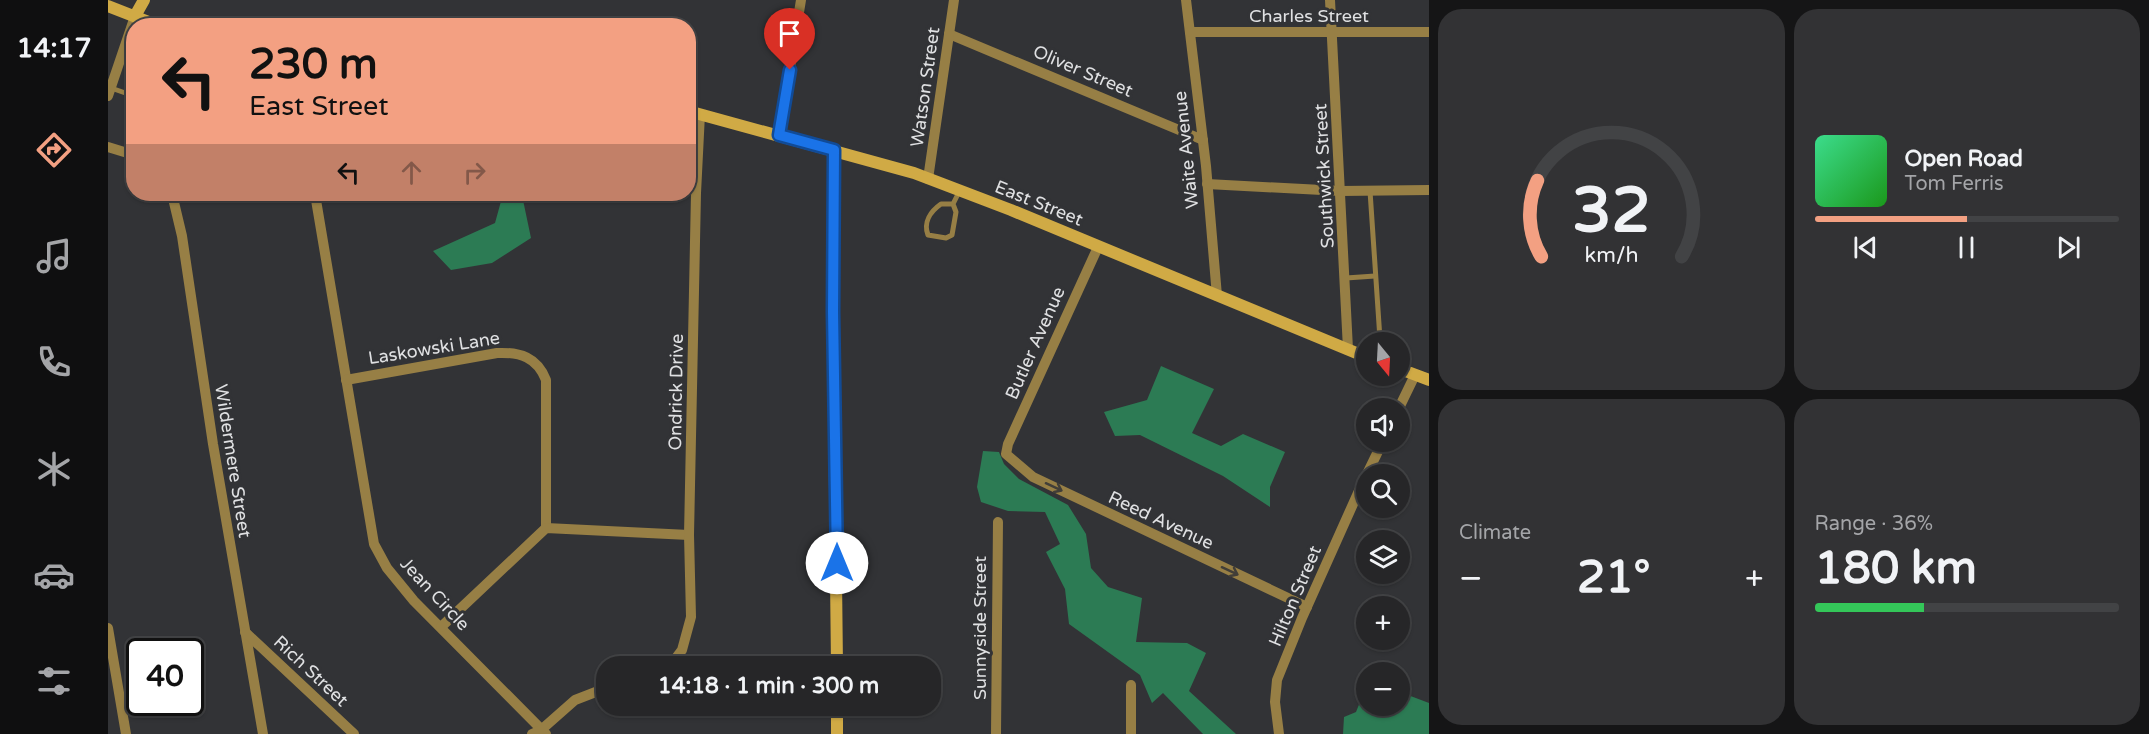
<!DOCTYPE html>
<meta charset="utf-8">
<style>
:root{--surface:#262628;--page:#323234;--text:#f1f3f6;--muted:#a4a5a8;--line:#424345;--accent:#f3a082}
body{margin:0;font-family:"Varela Round",sans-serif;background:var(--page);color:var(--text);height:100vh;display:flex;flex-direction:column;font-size:22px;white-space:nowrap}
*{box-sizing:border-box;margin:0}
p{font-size:20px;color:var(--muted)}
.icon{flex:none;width:33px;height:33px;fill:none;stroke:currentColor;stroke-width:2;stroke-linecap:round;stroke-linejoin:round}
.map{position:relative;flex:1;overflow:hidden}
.sheet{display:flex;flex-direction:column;gap:9px;padding:9px;background:#151516;width:720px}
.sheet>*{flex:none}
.top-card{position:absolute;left:18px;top:18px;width:570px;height:183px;border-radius:24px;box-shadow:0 2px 4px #0004,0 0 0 2px var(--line);background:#f3a082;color:#111;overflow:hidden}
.needle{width:39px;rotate:162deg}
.tools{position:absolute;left:1248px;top:332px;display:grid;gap:12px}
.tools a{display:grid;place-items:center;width:54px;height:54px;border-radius:50%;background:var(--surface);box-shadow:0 2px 4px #0004,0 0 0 2px var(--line);font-size:30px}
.speed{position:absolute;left:18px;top:638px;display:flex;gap:12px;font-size:30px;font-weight:700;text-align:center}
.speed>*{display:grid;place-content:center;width:78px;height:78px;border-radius:50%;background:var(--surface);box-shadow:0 2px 4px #0004,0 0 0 2px var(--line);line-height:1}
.speed .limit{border:3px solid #111;border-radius:9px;background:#fff;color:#111}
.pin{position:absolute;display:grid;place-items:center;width:51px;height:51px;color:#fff;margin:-62px -26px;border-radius:50% 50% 50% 0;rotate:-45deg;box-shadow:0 0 6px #0007}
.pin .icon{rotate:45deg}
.me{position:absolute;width:66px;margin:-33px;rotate:0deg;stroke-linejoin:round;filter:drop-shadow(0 0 4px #0008)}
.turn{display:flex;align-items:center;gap:21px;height:126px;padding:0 24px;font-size:27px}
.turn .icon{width:78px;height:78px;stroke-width:2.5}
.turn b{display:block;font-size:42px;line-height:51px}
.lanes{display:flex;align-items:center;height:57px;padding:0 24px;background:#0003;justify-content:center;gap:30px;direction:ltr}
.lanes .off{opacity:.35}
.big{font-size:45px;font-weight:800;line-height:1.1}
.sheet .widget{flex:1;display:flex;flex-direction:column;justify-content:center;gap:9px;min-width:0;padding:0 21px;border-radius:24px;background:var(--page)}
.sheet .dial{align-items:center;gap:0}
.dial svg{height:156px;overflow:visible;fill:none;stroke:var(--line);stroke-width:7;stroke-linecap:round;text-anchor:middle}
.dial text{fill:var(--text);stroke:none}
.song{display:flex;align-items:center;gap:18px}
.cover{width:72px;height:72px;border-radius:9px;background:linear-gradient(135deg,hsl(150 70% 55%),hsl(120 70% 35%))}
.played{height:6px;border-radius:3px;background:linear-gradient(90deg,var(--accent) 50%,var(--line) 50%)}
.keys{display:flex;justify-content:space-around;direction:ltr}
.heat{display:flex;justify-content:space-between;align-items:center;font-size:33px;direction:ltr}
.charge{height:9px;border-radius:4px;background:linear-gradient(90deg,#34c759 36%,var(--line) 0)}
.sheet .tiles{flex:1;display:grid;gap:9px;grid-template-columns:repeat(2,1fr)}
.trip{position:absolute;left:488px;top:656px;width:345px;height:60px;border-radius:24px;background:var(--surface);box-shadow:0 2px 4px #0004,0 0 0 2px var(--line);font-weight:800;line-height:60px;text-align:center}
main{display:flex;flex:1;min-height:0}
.menu{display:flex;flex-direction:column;width:108px;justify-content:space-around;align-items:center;background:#0f0f10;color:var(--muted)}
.menu .icon{width:42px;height:42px}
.menu .on{color:var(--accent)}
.menu b{font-size:27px;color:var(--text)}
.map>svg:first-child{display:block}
.forest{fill:#2c7b54}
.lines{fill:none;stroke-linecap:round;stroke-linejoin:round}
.lane{stroke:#977f45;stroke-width:5}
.street{stroke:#977f45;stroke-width:10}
.secondary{stroke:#d0aa45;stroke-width:12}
.oneway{stroke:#413e38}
.route-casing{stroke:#114b97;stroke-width:15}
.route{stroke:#1a73e8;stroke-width:10}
.labels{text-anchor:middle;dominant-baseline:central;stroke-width:6;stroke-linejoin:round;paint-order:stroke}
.street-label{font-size:18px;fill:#e0e1e3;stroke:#323336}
</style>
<main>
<nav class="menu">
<b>14:17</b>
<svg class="icon on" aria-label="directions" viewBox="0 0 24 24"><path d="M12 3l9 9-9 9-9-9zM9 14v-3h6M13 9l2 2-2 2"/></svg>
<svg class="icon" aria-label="music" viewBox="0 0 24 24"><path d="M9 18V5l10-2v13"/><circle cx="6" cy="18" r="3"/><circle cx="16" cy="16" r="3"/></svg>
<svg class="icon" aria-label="phone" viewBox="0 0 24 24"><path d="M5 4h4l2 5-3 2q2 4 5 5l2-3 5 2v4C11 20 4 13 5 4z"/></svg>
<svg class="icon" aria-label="climate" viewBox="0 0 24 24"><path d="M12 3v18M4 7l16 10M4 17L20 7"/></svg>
<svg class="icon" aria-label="car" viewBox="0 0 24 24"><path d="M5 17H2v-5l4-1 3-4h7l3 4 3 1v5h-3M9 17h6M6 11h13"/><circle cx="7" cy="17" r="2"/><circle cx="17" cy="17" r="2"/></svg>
<svg class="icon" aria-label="filters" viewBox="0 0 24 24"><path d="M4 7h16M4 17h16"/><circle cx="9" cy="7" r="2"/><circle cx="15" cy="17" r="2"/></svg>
</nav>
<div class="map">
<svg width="1321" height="734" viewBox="0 0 1321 734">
<rect width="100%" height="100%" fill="#323336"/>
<g class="forest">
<path d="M395,194H410L415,200L423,238L384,263L343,270L325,251L387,223Z"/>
<path d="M1053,366L1106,389L1084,433L1113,446L1135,434L1177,452L1162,487V507L1115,476L1032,435L1007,436L996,412L1039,400Z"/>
<path d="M875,451L891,452L896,464L911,479L960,505L978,534L983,568L1000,587L1034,598L1028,642L1079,643L1098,653L1081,691L1128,734H1095L1055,693L1044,703L1032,675L961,624L957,589L938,552L952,544L937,512L900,511L873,502L869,487Z"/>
<path d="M1258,687V705H1292V692L1321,703V734H1235L1236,717L1248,712Z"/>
</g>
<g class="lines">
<g class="lane">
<path d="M3,88L26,96"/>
<path d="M1262,191L1272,339"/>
<path d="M845,204H833C823,211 815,222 820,235L838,238L844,235L848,212L845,204L851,192"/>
<path d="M1238,278L1267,276"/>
</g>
<g class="street">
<path d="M1078,0L1098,166L1109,296"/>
<path d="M1222,0L1240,349"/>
<path d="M1082,32H1321"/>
<path d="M841,34L1095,140"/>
<path d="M0,96L27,16"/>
<path d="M671,135L693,0"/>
<path d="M0,147L26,155"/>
<path d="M820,179L846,0"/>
<path d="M1099,184L1233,191L1321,190"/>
<path d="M64,194L74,236L105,444L155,734"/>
<path d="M207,194L266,544L279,568L306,601L438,734"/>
<path d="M990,247L900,444L898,454L925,477L1199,607"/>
<path d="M238,380L389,353C412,352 429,357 438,380V528"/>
<path d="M1291,408L1307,375"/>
<path d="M1259,474L1275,441"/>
<path d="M333,627L438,528L581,535"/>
<path d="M0,628L18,734"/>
<path d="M137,632L246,734"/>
<path d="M562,666L574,650L583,617L581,535L588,193L592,114"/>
<path d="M424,734L433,730L467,700L498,688"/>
<path d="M888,734L890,522"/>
<path d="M1023,734V685"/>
<path d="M1171,734L1167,702L1169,680L1194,618L1258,475"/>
</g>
<g class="secondary">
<path d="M0,6L51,26"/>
<path d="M27,16L36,0"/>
<path d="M580,111L806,173L903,210L1258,357"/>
<path d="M726,151L725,312L729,666"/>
<path d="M1292,369L1321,380"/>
<path d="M729,705V734"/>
</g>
</g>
<defs><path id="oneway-shaft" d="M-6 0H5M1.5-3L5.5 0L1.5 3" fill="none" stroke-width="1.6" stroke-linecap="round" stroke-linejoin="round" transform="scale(1.5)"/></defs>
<g class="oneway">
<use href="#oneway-shaft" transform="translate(946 487) rotate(25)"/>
<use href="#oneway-shaft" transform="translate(1122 571) rotate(25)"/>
</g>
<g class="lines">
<defs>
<path id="route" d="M682,70L671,135L726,150L725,312L729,563"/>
</defs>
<use href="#route" class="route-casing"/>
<use href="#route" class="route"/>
</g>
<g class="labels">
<g class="street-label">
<text x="1201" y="16">Charles Street</text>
<text transform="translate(975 71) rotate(23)">Oliver Street</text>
<text transform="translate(817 87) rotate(-82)">Watson Street</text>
<text transform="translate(1078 150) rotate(-96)">Waite Avenue</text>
<text transform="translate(1216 176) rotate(-93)">Southwick Street</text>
<text transform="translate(931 203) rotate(22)">East Street</text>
<text transform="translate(927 343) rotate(-66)">Butler Avenue</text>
<text transform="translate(326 348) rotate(-9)">Laskowski Lane</text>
<text transform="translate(568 392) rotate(-89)">Ondrick Drive</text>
<text transform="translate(125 461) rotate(81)">Wildermere Street</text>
<text transform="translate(1053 520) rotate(25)">Reed Avenue</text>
<text transform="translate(327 594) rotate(47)">Jean Circle</text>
<text transform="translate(1187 596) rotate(-67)">Hilton Street</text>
<text transform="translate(872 628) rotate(-90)">Sunnyside Street</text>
<text transform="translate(203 671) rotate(43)">Rich Street</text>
</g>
</g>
</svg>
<div class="tools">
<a><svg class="needle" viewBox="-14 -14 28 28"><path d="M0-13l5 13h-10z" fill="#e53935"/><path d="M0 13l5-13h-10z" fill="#a4a5a8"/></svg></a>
<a><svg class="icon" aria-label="sound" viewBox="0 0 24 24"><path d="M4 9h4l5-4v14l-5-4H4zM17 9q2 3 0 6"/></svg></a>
<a><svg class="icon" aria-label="search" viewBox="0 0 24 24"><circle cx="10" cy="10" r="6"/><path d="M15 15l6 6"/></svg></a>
<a><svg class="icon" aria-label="layers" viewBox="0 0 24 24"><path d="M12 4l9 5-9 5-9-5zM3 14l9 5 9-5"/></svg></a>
<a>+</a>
<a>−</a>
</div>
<div class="speed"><div class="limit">40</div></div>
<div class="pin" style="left:682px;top:70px;background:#d93025"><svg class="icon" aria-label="arrive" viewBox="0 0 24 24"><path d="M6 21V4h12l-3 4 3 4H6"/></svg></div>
<svg class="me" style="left:729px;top:563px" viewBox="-20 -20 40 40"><circle r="19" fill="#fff"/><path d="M0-13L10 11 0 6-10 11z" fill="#1a73e8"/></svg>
<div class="trip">14:18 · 1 min · 300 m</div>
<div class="top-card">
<div class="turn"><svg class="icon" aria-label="left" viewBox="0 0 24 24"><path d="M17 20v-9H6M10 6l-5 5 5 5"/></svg><div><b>230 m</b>East Street</div></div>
<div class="lanes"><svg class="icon" aria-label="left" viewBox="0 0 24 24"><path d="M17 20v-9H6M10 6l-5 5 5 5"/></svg><svg class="icon off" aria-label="ahead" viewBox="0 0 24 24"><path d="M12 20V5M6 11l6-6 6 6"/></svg><svg class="icon off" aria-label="right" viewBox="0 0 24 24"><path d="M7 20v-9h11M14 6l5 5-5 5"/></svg></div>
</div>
</div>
<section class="sheet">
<div class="tiles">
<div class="widget dial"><svg viewBox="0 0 100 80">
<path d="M14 69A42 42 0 1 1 86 69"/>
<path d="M14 69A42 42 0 0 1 12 30" stroke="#f3a082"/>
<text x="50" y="56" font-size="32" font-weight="700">32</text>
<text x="50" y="72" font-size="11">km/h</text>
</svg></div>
<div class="widget">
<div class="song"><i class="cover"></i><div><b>Open Road</b><p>Tom Ferris</p></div></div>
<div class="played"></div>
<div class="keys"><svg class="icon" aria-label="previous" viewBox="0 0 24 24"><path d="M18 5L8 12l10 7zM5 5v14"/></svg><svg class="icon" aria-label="pause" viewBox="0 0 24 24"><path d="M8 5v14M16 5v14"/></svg><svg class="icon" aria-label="next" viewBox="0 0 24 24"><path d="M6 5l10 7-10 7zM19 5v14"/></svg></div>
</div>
<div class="widget"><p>Climate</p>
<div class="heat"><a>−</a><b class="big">21°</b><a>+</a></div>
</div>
<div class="widget"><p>Range · 36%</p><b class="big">180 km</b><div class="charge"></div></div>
</div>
</section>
</main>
